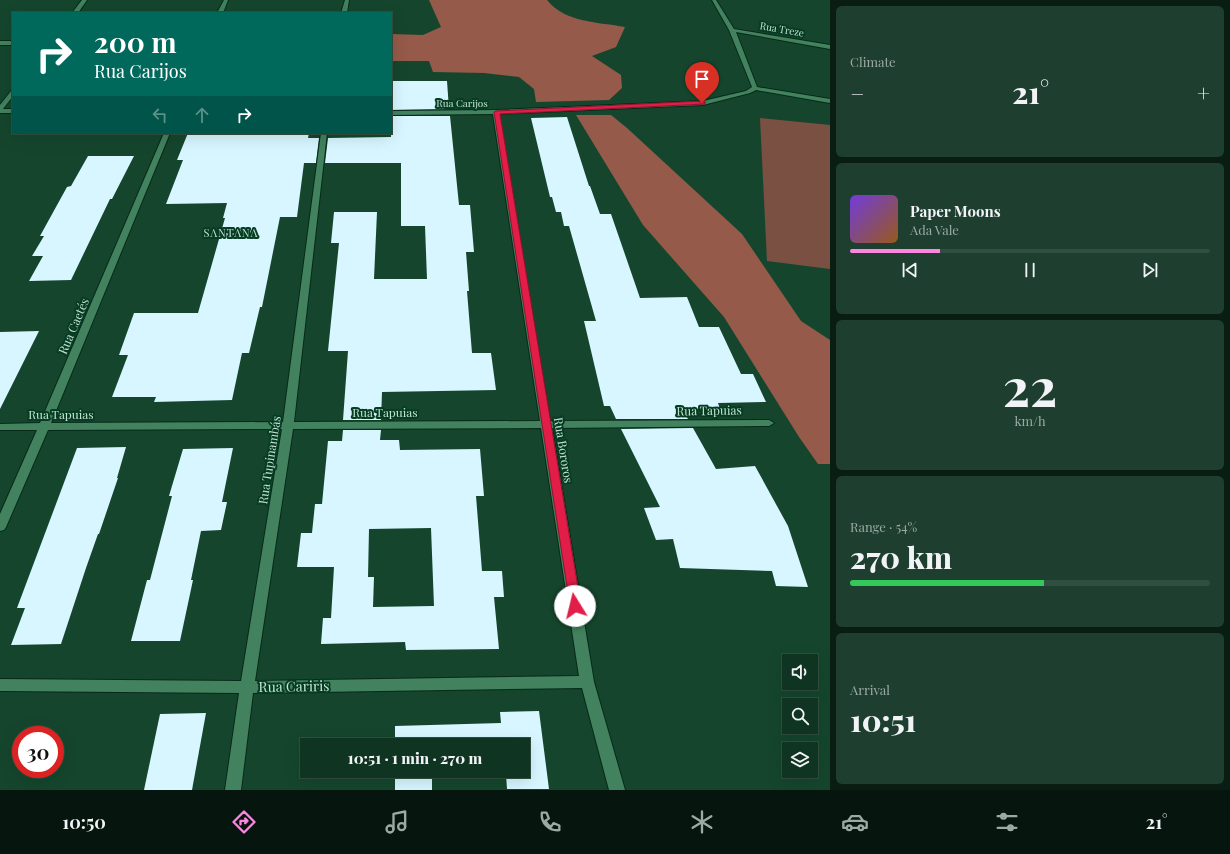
<!DOCTYPE html>
<meta charset="utf-8">
<style>
:root{--surface:#103422;--page:#1e3f2f;--text:#f1f3f6;--muted:#9caaa5;--line:#304f40;--accent:#fe85e0}
body{margin:0;font-family:"Playfair Display",serif;background:var(--page);color:var(--text);height:100vh;display:flex;flex-direction:column;font-size:15px;white-space:nowrap}
*{box-sizing:border-box;margin:0}
p{font-size:13px;color:var(--muted)}
.icon{flex:none;width:22px;height:22px;fill:none;stroke:currentColor;stroke-width:2;stroke-linecap:round;stroke-linejoin:round}
.map{position:relative;flex:1;overflow:hidden}
.panel{display:flex;flex-direction:column;gap:6px;padding:6px;background:#091d13;width:400px}
.panel>*{flex:none}
.banner{position:absolute;left:12px;top:12px;width:380px;height:122px;border-radius:0px;box-shadow:0 4px 16px #0002,0 0 0 1px var(--line);background:#00695c;color:#fff;overflow:hidden}
.buttons{position:absolute;left:782px;top:654px;display:grid;gap:8px}
.buttons a{display:grid;place-items:center;width:36px;height:36px;border-radius:0px;background:var(--surface);box-shadow:0 4px 16px #0002,0 0 0 1px var(--line);font-size:20px}
.speed{position:absolute;left:12px;top:726px;display:flex;gap:8px;font-size:20px;font-weight:700;text-align:center}
.speed>*{display:grid;place-content:center;width:52px;height:52px;border-radius:50%;background:var(--surface);box-shadow:0 4px 16px #0002,0 0 0 1px var(--line);line-height:1}
.speed .limit{border:6px solid #d22;background:#fff;color:#111}
.pin{position:absolute;display:grid;place-items:center;width:34px;height:34px;color:#fff;margin:-41px -17px;border-radius:50% 50% 50% 0;rotate:-45deg;box-shadow:0 0 4px #0007}
.pin .icon{rotate:45deg}
.me{position:absolute;width:44px;margin:-22px;rotate:351deg;stroke-linejoin:round;filter:drop-shadow(0 0 3px #0008)}
.turn{display:flex;align-items:center;gap:14px;height:84px;padding:0 16px;font-size:18px}
.turn .icon{width:52px;height:52px;stroke-width:2.5}
.turn b{display:block;font-size:28px;line-height:34px}
.lanes{display:flex;align-items:center;height:38px;padding:0 16px;background:#0003;justify-content:center;gap:20px;direction:ltr}
.lanes .off{opacity:.35}
.big{font-size:30px;font-weight:800;line-height:1.1}
.panel .card{flex:1;display:flex;flex-direction:column;justify-content:center;gap:6px;min-width:0;padding:0 14px;border-radius:6px;background:var(--page)}
.panel .dial{align-items:center;gap:0}
.dial b{font-size:52px;line-height:1}
.song{display:flex;align-items:center;gap:12px}
.cover{width:48px;height:48px;border-radius:6px;background:linear-gradient(135deg,hsl(260 70% 55%),hsl(30 70% 35%))}
.played{height:4px;border-radius:2px;background:linear-gradient(90deg,var(--accent) 25%,var(--line) 25%)}
.keys{display:flex;justify-content:space-around;direction:ltr}
.heat{display:flex;justify-content:space-between;align-items:center;font-size:22px;direction:ltr}
.charge{height:6px;border-radius:3px;background:linear-gradient(90deg,#34c759 54%,var(--line) 0)}
.trip{position:absolute;left:300px;top:738px;width:230px;height:40px;border-radius:0px;background:var(--surface);box-shadow:0 4px 16px #0002,0 0 0 1px var(--line);font-weight:800;line-height:40px;text-align:center}
.tabs{display:flex;height:64px;justify-content:space-around;align-items:center;background:#06150e;color:var(--muted)}
.tabs .icon{width:28px;height:28px}
.tabs .active{color:var(--accent)}
.tabs b{font-size:18px;color:var(--text)}
main{display:flex;flex:1;min-height:0}
.map>svg:first-child{display:block}
.green{fill:#7a5043}
.forest{fill:#955a49}
.building{fill:#d7f6ff;fill-rule:evenodd}
.lines{fill:none;stroke-linecap:round;stroke-linejoin:round}
.minor-casing{stroke:#072a19;stroke-width:2}
.minor{fill:#42825e;fill-rule:evenodd}
.route{fill:#e11d48;stroke:#92132f}
.labels{text-anchor:middle;dominant-baseline:central;stroke-width:4;stroke-linejoin:round;paint-order:stroke}
.far-street-label{font-size:10px;fill:#c3e3cf;stroke:#063c23}
.far-neighbourhood-label{font-size:11px;letter-spacing:1px;fill:#c3e3cf;stroke:#063c23}
.street-label{font-size:12px;fill:#c3e3cf;stroke:#063c23}
.near-street-label{font-size:14px;fill:#c3e3cf;stroke:#063c23}
</style>
<main>
<div class="map">
<svg width="830" height="790" viewBox="0 0 830 790">
<rect width="100%" height="100%" fill="#15462d"/>
<path class="green" d="M760,118L830,125V269L767,261Z"/>
<g class="forest">
<path d="M429,0H547C565,23 599,22 625,27L616,47L592,56L621,75L622,88L609,100L536,102L534,89L519,77L484,73L433,72L429,61H391V34L423,35L441,27Z"/>
<path d="M576,115H611L627,128L742,234L801,321L830,340V464H818L799,437L724,317L643,225Z"/>
</g>
<g class="building">
<path d="M391,81H447L449,109L391,110Z"/>
<path d="M391,116H450L459,205H470L474,252H466L469,291H467L472,353H491L496,390L382,392L381,420H343L348,351H328L339,243H331L334,212H377L374,279H427L425,226H401V163H325L328,138L391,137Z"/>
<path d="M567,117L589,186H590L600,214H611L640,298L687,297L699,327H719L741,374H753L766,402L718,403L720,409H682L688,419H616L610,406H604L584,321H596L569,226H564L561,212H556L552,197H550L531,118Z"/>
<path d="M188,133H309L308,138H319L316,163H304L297,217H280L262,307H260L249,353H242L232,400L154,402L156,397H112L128,355H119L134,313H198L225,218H223L227,203L166,204L183,160H177Z"/>
<path d="M88,156H134L112,199H110L71,280L29,281L43,256H32L44,236H40L67,187L71,186Z"/>
<path d="M39,331L0,409V332Z"/>
<path d="M693,428L716,469L755,466L788,526L808,587L776,586L772,571L680,568L673,539L656,540L644,508L660,507L621,429Z"/>
<path d="M343,430H381L380,440H399L400,450L480,449L484,496H476L482,571H502L504,597H494L499,649L406,650L405,642L321,644L323,618H331L334,567H297L301,533H312L315,504H322L328,441H342ZM431,528L434,606L373,607L374,577H368L369,529Z"/>
<path d="M126,447L117,478H118L99,534H98L86,568L61,644L11,645L25,608H17L77,448Z"/>
<path d="M233,448L222,502H227L221,530L201,531L191,580H193L180,641H131L147,580H150L172,496H169L183,449Z"/>
<path d="M539,711L549,789H507L506,775L432,776V790H395V771H523V745H395V726L501,723L500,712Z"/>
<path d="M206,713L192,790H144L160,714Z"/>
</g>
<g class="lines">
<defs>
<g id="minor">
<path d="M82,0H87L78,13H72Z"/>
<path d="M224,0H228L223,13H217Z"/>
<path d="M345,0H349L347,13H341Z"/>
<path d="M712,0H716L734,29L830,45V49L736,32L757,87L830,99V103L756,90L750,93L703,105L499,114L550,421L769,420L774,423L769,426L552,428L594,682L625,790H609L582,688L253,693L241,790H225L239,693L0,691V679L241,681L282,429L48,430L6,527L4,530L0,531V514L37,430H0V424L40,423L164,133H170L51,423L283,422L321,133H327L294,422L540,421L493,114L391,115V111L496,110L703,101L746,91L752,87L729,30ZM541,428L579,676L255,681L293,429Z"/>
<rect x="0" y="41" width="13" height="4"/>
<path d="M13,90V96L3,109H13V113H0V105L11,91Z"/>
</g>
</defs>
<use href="#minor" class="minor-casing"/>
<use href="#minor" class="minor"/>
</g>
<path class="route" d="M702,101L705,102V104L500,114L581,606L579,609L575,611L571,609L570,606L494,112L496,111Z"/>
<g class="labels">
<g class="far-street-label">
<text transform="translate(782 29) rotate(10)">Rua Treze</text>
<text x="462" y="103">Rua Carijos</text>
</g>
<g class="far-neighbourhood-label">
<text x="231" y="232">SANTANA</text>
</g>
<g class="street-label">
<text transform="translate(73 326) rotate(-67)">Rua Caetés</text>
<text transform="translate(709 410) rotate(-1)">Rua Tapuias</text>
<text x="385" y="412">Rua Tapuias</text>
<text x="61" y="414">Rua Tapuias</text>
<text transform="translate(564 450) rotate(81)">Rua Bororos</text>
<text transform="translate(269 460) rotate(-81)">Rua Tupinambás</text>
</g>
<g class="near-street-label">
<text transform="translate(294 686) rotate(-1)">Rua Cariris</text>
</g>
</g>
</svg>
<div class="buttons">
<a><svg class="icon" aria-label="sound" viewBox="0 0 24 24"><path d="M4 9h4l5-4v14l-5-4H4zM17 9q2 3 0 6"/></svg></a>
<a><svg class="icon" aria-label="search" viewBox="0 0 24 24"><circle cx="10" cy="10" r="6"/><path d="M15 15l6 6"/></svg></a>
<a><svg class="icon" aria-label="layers" viewBox="0 0 24 24"><path d="M12 4l9 5-9 5-9-5zM3 14l9 5 9-5"/></svg></a>
</div>
<div class="speed"><div class="limit">30</div></div>
<div class="pin" style="left:702px;top:103px;background:#d93025"><svg class="icon" aria-label="arrive" viewBox="0 0 24 24"><path d="M6 21V4h12l-3 4 3 4H6"/></svg></div>
<svg class="me" style="left:575px;top:606px" viewBox="-20 -20 40 40"><circle r="19" fill="#fff"/><path d="M0-13L10 11 0 6-10 11z" fill="#e11d48"/></svg>
<div class="trip">10:51 · 1 min · 270 m</div>
<div class="banner">
<div class="turn"><svg class="icon" aria-label="right" viewBox="0 0 24 24"><path d="M7 20v-9h11M14 6l5 5-5 5"/></svg><div><b>200 m</b>Rua Carijos</div></div>
<div class="lanes"><svg class="icon off" aria-label="left" viewBox="0 0 24 24"><path d="M17 20v-9H6M10 6l-5 5 5 5"/></svg><svg class="icon off" aria-label="ahead" viewBox="0 0 24 24"><path d="M12 20V5M6 11l6-6 6 6"/></svg><svg class="icon" aria-label="right" viewBox="0 0 24 24"><path d="M7 20v-9h11M14 6l5 5-5 5"/></svg></div>
</div>
</div>
<section class="panel">
<div class="card"><p>Climate</p>
<div class="heat"><a>−</a><b class="big">21°</b><a>+</a></div>
</div>
<div class="card">
<div class="song"><i class="cover"></i><div><b>Paper Moons</b><p>Ada Vale</p></div></div>
<div class="played"></div>
<div class="keys"><svg class="icon" aria-label="previous" viewBox="0 0 24 24"><path d="M18 5L8 12l10 7zM5 5v14"/></svg><svg class="icon" aria-label="pause" viewBox="0 0 24 24"><path d="M8 5v14M16 5v14"/></svg><svg class="icon" aria-label="next" viewBox="0 0 24 24"><path d="M6 5l10 7-10 7zM19 5v14"/></svg></div>
</div>
<div class="card dial"><b>22</b><p>km/h</p></div>
<div class="card"><p>Range · 54%</p><b class="big">270 km</b><div class="charge"></div></div>
<div class="card"><p>Arrival</p><b class="big">10:51</b></div>
</section>
</main>
<nav class="tabs">
<b>10:50</b>
<svg class="icon active" aria-label="directions" viewBox="0 0 24 24"><path d="M12 3l9 9-9 9-9-9zM9 14v-3h6M13 9l2 2-2 2"/></svg>
<svg class="icon" aria-label="music" viewBox="0 0 24 24"><path d="M9 18V5l10-2v13"/><circle cx="6" cy="18" r="3"/><circle cx="16" cy="16" r="3"/></svg>
<svg class="icon" aria-label="phone" viewBox="0 0 24 24"><path d="M5 4h4l2 5-3 2q2 4 5 5l2-3 5 2v4C11 20 4 13 5 4z"/></svg>
<svg class="icon" aria-label="climate" viewBox="0 0 24 24"><path d="M12 3v18M4 7l16 10M4 17L20 7"/></svg>
<svg class="icon" aria-label="car" viewBox="0 0 24 24"><path d="M5 17H2v-5l4-1 3-4h7l3 4 3 1v5h-3M9 17h6M6 11h13"/><circle cx="7" cy="17" r="2"/><circle cx="17" cy="17" r="2"/></svg>
<svg class="icon" aria-label="filters" viewBox="0 0 24 24"><path d="M4 7h16M4 17h16"/><circle cx="9" cy="7" r="2"/><circle cx="15" cy="17" r="2"/></svg>
<b>21°</b>
</nav>
